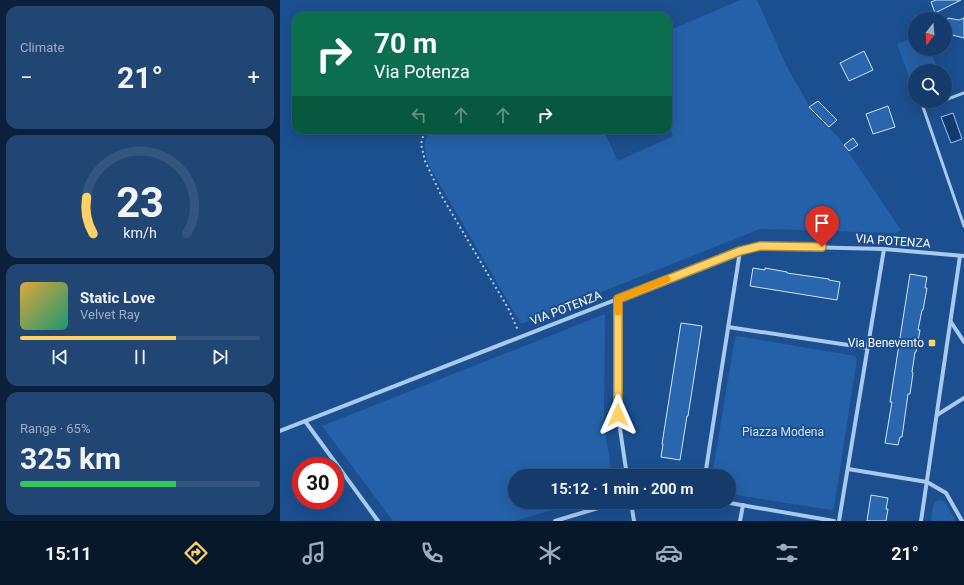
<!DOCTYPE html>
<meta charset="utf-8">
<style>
:root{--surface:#143b6b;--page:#214673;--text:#f1f3f6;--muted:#9dadc1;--line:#33557e;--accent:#ffd166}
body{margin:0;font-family:Roboto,sans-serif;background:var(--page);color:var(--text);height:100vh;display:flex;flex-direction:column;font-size:15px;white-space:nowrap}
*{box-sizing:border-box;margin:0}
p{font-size:13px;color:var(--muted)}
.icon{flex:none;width:22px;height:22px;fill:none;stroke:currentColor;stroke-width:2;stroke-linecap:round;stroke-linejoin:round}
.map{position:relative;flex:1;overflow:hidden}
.panel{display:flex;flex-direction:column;gap:6px;padding:6px;background:#0b203b;width:280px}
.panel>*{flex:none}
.hud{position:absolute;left:12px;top:12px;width:380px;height:122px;border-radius:12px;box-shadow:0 4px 16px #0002,0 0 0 1px var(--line);background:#0b6e4f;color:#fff;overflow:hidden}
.needle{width:26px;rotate:197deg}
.buttons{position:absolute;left:628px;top:12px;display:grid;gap:8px}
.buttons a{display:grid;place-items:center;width:44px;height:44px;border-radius:50%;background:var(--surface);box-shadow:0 4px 16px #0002,0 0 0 1px var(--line);font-size:20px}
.speed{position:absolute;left:12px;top:457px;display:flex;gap:8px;font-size:20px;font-weight:700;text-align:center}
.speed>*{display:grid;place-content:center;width:52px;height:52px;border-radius:50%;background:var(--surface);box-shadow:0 4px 16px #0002,0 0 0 1px var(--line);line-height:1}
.speed .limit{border:6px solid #d22;background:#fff;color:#111}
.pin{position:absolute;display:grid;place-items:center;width:34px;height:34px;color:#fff;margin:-41px -17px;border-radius:50% 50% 50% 0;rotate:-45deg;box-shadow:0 0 4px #0007}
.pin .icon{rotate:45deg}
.me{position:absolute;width:44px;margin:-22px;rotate:0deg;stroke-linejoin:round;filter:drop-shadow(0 0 3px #0008)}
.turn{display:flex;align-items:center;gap:14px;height:84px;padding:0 16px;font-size:18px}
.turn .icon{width:52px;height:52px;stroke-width:2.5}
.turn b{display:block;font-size:28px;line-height:34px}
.lanes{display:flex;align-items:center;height:38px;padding:0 16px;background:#0003;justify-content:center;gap:20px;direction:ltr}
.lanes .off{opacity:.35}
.big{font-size:30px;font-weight:700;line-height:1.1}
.panel .tile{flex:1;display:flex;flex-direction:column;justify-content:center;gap:6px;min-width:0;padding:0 14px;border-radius:12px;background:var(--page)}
.panel .dial{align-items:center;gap:0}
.dial svg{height:104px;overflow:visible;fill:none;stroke:var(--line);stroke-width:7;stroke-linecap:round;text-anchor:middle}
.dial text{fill:var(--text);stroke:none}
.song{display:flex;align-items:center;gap:12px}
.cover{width:48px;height:48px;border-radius:6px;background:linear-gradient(135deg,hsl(40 70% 55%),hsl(160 70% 35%))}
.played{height:4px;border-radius:2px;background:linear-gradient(90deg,var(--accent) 65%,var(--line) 65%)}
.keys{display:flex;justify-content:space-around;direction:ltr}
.heat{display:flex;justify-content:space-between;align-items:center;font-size:22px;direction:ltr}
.charge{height:6px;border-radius:3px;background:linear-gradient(90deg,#34c759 65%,var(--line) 0)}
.trip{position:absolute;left:228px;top:469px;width:228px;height:40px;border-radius:20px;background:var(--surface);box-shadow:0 4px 16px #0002,0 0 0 1px var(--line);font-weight:700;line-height:40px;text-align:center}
.dock{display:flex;height:64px;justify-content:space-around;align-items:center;background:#08182b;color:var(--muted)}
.dock .icon{width:28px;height:28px}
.dock .current{color:var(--accent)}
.dock b{font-size:18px;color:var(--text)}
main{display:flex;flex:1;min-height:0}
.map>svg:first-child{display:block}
.green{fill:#2461a8}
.water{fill:#123a6d;stroke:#9cc4f0}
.building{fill:#2a66ad;stroke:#cfe3fa}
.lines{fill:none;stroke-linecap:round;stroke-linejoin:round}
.path{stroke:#a9c9ee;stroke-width:2;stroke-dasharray:2 3;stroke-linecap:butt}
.service{stroke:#a9c9ee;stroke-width:3}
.minor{stroke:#a9c9ee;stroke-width:4}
.route-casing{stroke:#a68842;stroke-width:10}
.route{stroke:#ffd166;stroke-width:7}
.slow{stroke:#f59e0b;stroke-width:7}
.poi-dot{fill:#ffd166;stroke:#1b4f8f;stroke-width:1.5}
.labels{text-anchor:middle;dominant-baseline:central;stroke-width:4;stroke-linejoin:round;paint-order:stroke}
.street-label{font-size:12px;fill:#fff;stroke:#1b4f8f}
.poi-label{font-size:12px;fill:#fff;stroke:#1b4f8f;text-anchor:end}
.park-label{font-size:12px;fill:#cfe3fa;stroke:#1b4f8f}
</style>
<main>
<section class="panel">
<div class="tile"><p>Climate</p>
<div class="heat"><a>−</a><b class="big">21°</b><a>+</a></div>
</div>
<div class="tile dial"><svg viewBox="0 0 100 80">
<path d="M14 69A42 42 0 1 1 86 69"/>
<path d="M14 69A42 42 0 0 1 9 41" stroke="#ffd166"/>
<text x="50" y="56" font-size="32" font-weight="700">23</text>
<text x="50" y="72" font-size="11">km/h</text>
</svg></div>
<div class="tile">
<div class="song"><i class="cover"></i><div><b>Static Love</b><p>Velvet Ray</p></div></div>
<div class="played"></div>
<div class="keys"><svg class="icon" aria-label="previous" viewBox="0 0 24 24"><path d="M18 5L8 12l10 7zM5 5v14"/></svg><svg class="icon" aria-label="pause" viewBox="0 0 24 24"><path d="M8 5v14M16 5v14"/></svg><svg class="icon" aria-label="next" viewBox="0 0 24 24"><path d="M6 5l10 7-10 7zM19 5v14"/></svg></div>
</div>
<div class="tile"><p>Range · 65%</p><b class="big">325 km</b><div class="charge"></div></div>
</section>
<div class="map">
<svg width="684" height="521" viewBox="0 0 684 521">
<rect width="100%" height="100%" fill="#1b4f8f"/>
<g class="green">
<path d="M460,0H477L508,69L526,100L529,107L559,138L621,230L616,233L480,229L241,324L148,164C144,150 140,136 157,130H323L338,161L393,136L388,123V31Z"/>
<path d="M635,37V49H650L658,71H635V93L617,44Z"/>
<path d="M325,314L324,421L332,476H235V502H298L235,521H113L42,426Z"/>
<path d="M457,336L575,356L577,359L554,508L551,510L449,494V476H432L455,338Z"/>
<path d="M660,500L664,501L676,521H651L653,506L656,501Z"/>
</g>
<path class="water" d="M673,113L682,139L671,143L661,117Z"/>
<g class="building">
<path d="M656,0H681L655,13L651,2Z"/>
<path d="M668,18L679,20L684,18V38L672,35L668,32L666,27V24Z"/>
<path d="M584,51L593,70L569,81L560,63Z"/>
<path d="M538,101L557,120L549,127L529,107Z"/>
<path d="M608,106L615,127L593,134L586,114Z"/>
<path d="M573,138L578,145L569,151L564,145Z"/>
<path d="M473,268L485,270V268L507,272V273L549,279V280L560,282L557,300L470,286Z"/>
<path d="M630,274L647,277L645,288H647L643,310H642L638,330H640L636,352H635L632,372L633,373L630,394H628L622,437H620L618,445L605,443L612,402H610Z"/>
<path d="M401,323L422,326L408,416H407L400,460L381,457L383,444H382Z"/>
<path d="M591,495L608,498L606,509H608L606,521H587Z"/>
</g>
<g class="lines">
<path class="path" d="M150,130L144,133L141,144L145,161L161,195L228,308L238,330"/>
<g class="service">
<path d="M665,100L684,93"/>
<path d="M661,101L643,107L684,226"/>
</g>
<g class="minor">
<path d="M338,299V415L347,476"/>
<path d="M671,322L684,342"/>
<path d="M448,327L588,348"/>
<path d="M657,415L684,398"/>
<path d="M25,421L98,521"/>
<path d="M0,431L460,251L479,246L604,249L684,256"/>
<path d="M568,469L647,482L666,493L682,521"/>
<path d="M425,476L460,251"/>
<path d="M351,502L354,521"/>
<path d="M444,502L554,521"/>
<path d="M275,521L338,502"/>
<path d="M460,521L463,505"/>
<path d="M559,521L604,249"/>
<path d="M641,521L680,256"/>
</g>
</g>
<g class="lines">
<defs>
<path id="route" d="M338,415V299L460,251L480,246L542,247"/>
</defs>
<use href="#route" class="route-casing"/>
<use href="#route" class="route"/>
<path class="slow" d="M338,312V299L387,279"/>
</g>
<rect class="poi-dot" x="648" y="339" width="8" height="8" rx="2"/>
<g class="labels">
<g class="street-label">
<text transform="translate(613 241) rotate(4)">VIA POTENZA</text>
<text transform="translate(286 308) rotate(-21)">VIA POTENZA</text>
</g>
<g class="poi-label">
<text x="644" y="343">Via Benevento</text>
</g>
<g class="park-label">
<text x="503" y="432">Piazza Modena</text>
</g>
</g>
</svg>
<div class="buttons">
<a><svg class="needle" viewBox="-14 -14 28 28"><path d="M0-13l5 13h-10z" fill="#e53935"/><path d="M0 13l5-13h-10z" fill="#9dadc1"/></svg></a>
<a><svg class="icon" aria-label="search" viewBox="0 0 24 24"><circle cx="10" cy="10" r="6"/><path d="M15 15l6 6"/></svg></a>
</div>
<div class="speed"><div class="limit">30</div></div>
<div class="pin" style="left:542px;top:247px;background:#d93025"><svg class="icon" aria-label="arrive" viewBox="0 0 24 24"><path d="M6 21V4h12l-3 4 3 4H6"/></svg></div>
<svg class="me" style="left:338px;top:415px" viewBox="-20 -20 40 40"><path d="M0-17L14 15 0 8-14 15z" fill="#ffd166" stroke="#fff" stroke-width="4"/></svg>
<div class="trip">15:12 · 1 min · 200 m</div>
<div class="hud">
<div class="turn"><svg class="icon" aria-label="right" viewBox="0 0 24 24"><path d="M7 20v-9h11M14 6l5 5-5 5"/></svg><div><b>70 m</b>Via Potenza</div></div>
<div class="lanes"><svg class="icon off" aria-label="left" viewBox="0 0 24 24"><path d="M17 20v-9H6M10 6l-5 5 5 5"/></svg><svg class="icon off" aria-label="ahead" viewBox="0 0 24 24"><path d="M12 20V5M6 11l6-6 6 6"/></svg><svg class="icon off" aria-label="ahead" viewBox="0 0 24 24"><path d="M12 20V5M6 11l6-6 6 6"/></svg><svg class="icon" aria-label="right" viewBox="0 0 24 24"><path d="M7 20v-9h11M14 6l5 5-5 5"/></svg></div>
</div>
</div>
</main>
<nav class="dock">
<b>15:11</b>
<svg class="icon current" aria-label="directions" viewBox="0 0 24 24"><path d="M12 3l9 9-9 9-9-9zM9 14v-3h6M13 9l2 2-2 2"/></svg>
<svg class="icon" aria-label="music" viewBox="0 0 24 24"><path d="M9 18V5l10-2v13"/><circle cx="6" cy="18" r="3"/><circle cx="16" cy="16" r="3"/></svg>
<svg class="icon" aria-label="phone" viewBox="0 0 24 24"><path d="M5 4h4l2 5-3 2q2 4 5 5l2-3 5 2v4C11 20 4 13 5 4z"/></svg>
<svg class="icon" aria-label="climate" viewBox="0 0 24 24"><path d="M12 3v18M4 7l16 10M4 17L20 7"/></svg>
<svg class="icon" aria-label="car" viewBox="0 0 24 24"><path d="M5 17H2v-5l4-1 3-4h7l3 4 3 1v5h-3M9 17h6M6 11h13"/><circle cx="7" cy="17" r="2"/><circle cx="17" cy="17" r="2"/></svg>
<svg class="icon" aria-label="filters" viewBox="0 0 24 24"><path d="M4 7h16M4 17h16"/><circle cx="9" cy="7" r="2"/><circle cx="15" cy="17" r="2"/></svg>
<b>21°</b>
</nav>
